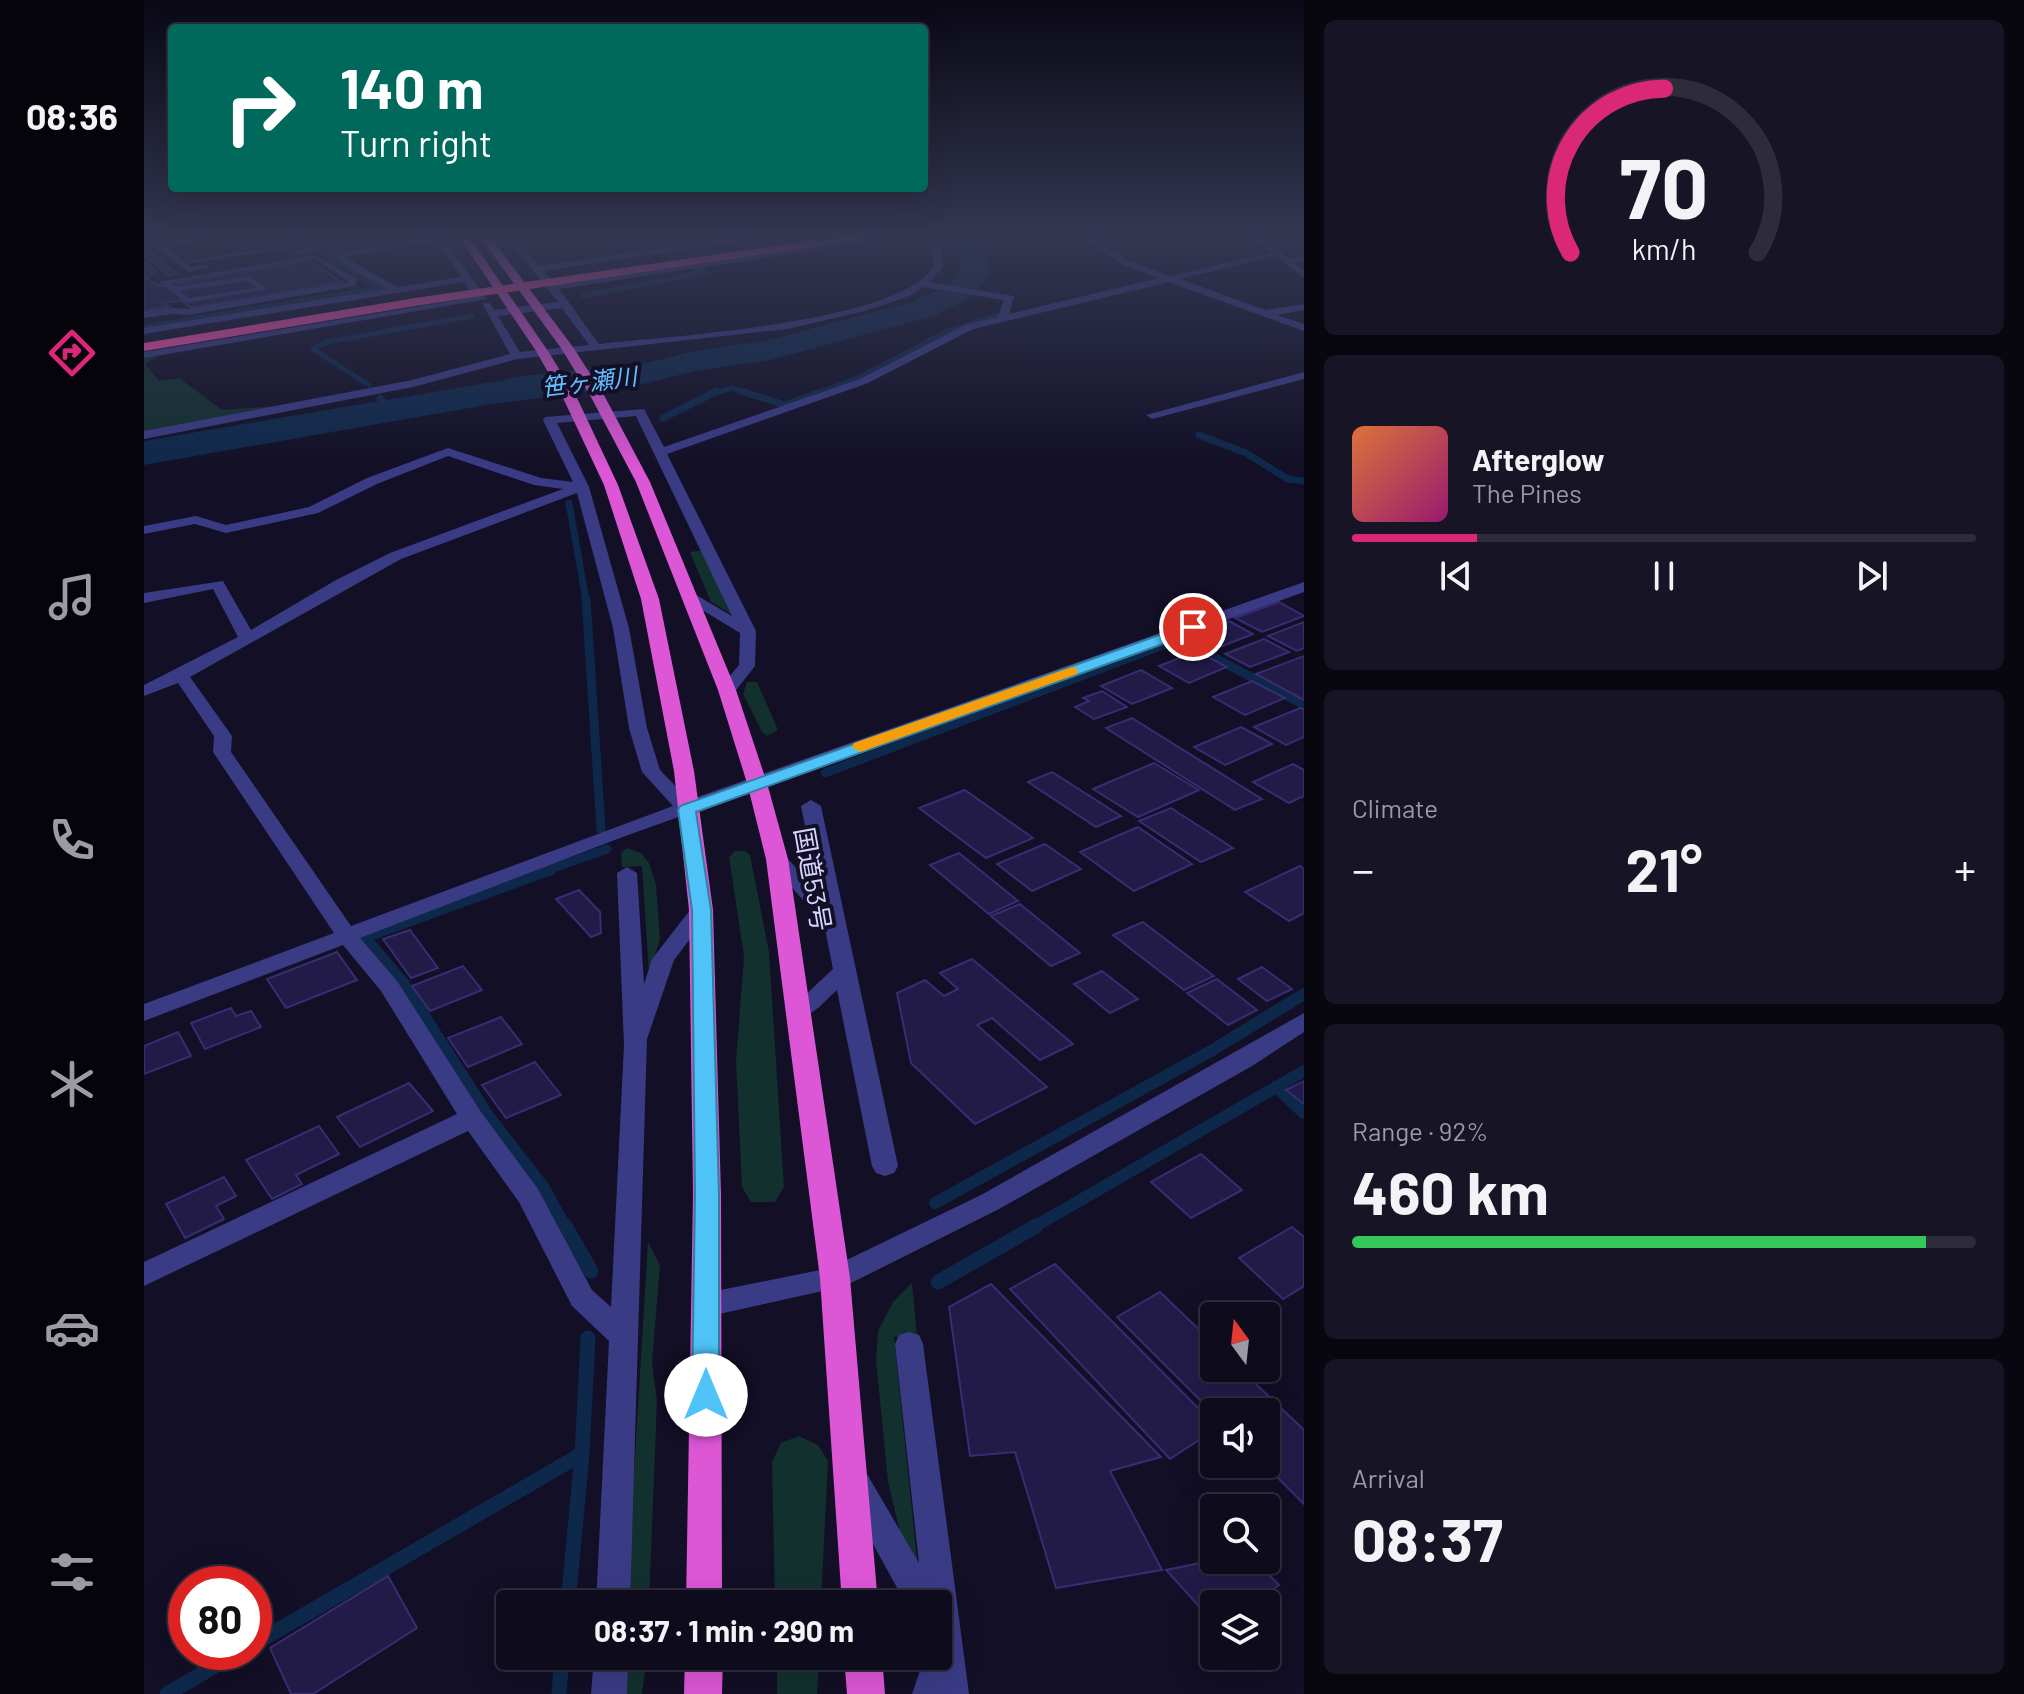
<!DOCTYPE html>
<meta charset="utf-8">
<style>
:root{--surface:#0e0b1c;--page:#171425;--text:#f1f3f6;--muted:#9b9ba3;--line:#2e2b3b;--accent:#db2777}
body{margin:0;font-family:Barlow,"Noto Sans JP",sans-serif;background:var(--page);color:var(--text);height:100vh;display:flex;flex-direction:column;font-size:30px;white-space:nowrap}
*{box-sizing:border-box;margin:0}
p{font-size:26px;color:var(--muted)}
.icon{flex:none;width:44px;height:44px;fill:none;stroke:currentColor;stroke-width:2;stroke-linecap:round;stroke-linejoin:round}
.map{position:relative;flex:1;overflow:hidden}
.panel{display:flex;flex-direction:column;gap:20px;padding:20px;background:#08060f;width:720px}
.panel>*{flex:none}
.top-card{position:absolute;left:24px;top:24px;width:760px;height:168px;border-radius:8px;box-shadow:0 8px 32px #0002,0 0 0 2px var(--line);background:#00695c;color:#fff;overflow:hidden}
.needle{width:52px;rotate:345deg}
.fabs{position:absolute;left:1056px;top:1302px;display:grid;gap:16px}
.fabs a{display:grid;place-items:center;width:80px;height:80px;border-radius:8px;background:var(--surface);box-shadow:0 8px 32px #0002,0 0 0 2px var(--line);font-size:40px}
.speed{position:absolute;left:24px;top:1566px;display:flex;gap:16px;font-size:40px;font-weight:700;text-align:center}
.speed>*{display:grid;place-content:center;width:104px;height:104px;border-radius:50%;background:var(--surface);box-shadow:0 8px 32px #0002,0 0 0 2px var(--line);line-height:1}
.speed .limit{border:12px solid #d22;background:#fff;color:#111}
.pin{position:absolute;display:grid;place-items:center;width:68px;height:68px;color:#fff;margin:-34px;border:4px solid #fff;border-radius:50%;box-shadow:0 2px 8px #0007}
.me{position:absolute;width:88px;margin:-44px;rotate:0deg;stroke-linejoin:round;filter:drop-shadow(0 0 6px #0008)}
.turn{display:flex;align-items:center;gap:28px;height:168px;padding:0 40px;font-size:36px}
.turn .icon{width:104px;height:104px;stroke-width:2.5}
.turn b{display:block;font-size:56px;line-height:68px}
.big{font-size:60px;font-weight:700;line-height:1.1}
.panel .widget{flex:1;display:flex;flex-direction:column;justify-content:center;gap:12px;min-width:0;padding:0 28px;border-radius:12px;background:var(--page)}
.panel .dial{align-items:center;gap:0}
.dial svg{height:208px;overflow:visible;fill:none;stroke:var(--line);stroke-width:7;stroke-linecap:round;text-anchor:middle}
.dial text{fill:var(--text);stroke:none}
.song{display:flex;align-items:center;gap:24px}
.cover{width:96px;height:96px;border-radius:12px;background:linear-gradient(135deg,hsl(20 70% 55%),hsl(320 70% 35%))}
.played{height:8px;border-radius:4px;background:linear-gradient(90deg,var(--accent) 20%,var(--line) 20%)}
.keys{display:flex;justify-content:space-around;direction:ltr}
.heat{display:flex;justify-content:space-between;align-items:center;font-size:44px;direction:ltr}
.charge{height:12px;border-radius:6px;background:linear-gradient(90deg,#34c759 92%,var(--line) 0)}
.trip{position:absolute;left:352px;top:1590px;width:456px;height:80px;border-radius:8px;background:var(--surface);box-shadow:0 8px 32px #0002,0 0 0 2px var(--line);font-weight:700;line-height:80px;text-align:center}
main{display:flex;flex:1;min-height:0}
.dock{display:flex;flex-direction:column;width:144px;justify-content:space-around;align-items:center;background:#06040b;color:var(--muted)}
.dock .icon{width:56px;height:56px}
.dock .on{color:var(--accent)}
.dock b{font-size:36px;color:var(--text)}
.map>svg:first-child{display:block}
.green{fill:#12302e}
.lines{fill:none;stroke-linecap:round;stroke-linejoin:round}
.stream-far4{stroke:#0e284b;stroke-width:5}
.stream-far3{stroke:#0e284b;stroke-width:7}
.stream-far2{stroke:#0e284b;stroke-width:9}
.stream-far1{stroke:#0e284b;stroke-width:12}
.stream{stroke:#0e284b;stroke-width:15}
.river{fill:#0e284b;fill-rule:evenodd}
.building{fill:#221b47;stroke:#372d73;stroke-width:2}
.service{fill:#3a3b85;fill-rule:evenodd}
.minor{fill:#3a3b85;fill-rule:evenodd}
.tertiary{fill:#3a3b85;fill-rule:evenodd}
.trunk{fill:#dc56d6;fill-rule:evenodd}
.motorway{fill:#ff50ad;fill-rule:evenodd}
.route{fill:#4fc3f7;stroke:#337fa1;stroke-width:2}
.slow{fill:#f59e0b}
.labels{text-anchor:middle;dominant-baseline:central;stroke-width:8;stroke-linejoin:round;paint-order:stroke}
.far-water-label{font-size:24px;font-style:italic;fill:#62bfff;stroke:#120f26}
.street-label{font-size:26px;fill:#d7d4ff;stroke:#120f26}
</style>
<main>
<nav class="dock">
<b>08:36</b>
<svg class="icon on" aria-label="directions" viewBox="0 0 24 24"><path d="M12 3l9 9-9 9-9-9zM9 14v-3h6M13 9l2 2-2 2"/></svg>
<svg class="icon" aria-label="music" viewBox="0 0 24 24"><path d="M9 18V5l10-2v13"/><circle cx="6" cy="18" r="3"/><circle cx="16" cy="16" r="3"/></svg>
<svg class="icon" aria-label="phone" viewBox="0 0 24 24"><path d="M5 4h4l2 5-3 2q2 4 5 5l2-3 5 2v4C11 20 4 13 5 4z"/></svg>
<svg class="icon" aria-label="climate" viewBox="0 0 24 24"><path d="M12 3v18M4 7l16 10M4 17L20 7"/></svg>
<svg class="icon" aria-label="car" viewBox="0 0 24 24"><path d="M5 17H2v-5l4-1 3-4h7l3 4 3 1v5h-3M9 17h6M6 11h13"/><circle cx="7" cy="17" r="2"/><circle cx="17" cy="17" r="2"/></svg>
<svg class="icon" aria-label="filters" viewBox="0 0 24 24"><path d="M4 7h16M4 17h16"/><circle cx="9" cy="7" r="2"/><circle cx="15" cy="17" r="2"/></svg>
</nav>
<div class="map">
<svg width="1160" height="1694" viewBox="0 0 1160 1694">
<rect width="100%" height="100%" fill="#120f26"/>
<g class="green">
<path d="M15,355L1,364L15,381L35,378L78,410L149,405L0,433V358Z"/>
<path d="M561,550L589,615L567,602L546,552Z"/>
<path d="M603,682H613L634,730L623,736L618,732L599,694Z"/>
<path d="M483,848L497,853L505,863L512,885L516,939L505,973L498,866L478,867L477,853Z"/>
<path d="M591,851H601L606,855L625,952L640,1187L631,1202H607L598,1187L592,1061L600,957L585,857Z"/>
<path d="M504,1242L516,1265L508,1363L513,1401L505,1604H482Z"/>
<path d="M768,1283L773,1336L750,1337L774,1569L759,1545L744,1482L732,1361L734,1331L749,1302Z"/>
<path d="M655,1436L674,1445L684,1461L677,1604H631L628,1462L637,1443Z"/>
<path d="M479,1656H503L498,1694H477Z"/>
<path d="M633,1656H675L673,1694H633Z"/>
</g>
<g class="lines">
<g class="stream-far4">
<path d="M468,234L504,249"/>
<path d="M439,296L561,272L549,267"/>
<path d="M0,327L236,288L189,260L176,234"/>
<path d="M225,385L169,349L183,342L328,316"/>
<path d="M348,393L363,381L382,378L550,361"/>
<path d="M569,393L589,388L603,393"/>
<path d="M674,393L720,375L802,332L854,315"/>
</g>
<g class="stream-far3">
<path d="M597,391L641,405L679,391"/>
<path d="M348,393L351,391"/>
<path d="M236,398L246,410"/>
<path d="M519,418L573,391"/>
<path d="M1055,435L1102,453L1144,479L1160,481"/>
<path d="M425,503L442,600"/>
</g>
<g class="stream-far2">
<path d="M442,598L457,829"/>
<path d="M1043,643L1160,705"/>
<path d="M681,773L1035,639"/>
<path d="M401,871L463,849"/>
</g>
<g class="stream-far1">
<path d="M407,869L220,937L259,983L343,1114L400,1188L422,1228"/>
<path d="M1132,1087L1160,1113"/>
<path d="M791,1203L1067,1051L1160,994"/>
<path d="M888,1228L1160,1071"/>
</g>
<g class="stream">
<path d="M421,1226L447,1271"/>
<path d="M794,1282L892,1226"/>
<path d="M424,1604L438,1454L444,1338"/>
<path d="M110,1644L438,1454"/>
<path d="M23,1694L95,1652"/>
<path d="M415,1694L418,1656"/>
</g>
<path class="river" d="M804,234H832L843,252L847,274L825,298L790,316L626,360L551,371L495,385L348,404L0,465V441L348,382L495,365L550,351L625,340L768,302L803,286L817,272L815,252Z"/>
</g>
<g class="building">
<path d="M0,247L33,274L25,275L0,255Z"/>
<path d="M165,261L198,282L47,308L37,300L20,303L25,307L0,311V262L11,271L3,278L13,286Z"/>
<path d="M1135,602L1160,616L1118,632L1091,618Z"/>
<path d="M1085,621L1109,634L1071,649L1046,636Z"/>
<path d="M1160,622V648L1153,651L1124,636Z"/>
<path d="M1120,639L1145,652L1106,667L1081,654Z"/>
<path d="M1053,651L1083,667L1045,683L1015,666Z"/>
<path d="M1160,656V700L1112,674Z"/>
<path d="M997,670L1028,688L988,704L957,686Z"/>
<path d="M1108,681L1141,698L1101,715L1069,697Z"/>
<path d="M958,691L983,707L950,719L931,707L945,701L939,698Z"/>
<path d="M1156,708L1160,709V737L1142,745L1110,727Z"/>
<path d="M988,718L1118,799L1091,810L962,728Z"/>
<path d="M1097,727L1128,744L1081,765L1050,747Z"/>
<path d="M1010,763L1055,790L994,817L949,789Z"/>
<path d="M1149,764L1160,770V796L1145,803L1109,782Z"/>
<path d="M908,772L977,816L952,827L884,782Z"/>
<path d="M821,790L889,838L842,858L775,808Z"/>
<path d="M1027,808L1089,848L1057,862L995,821Z"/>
<path d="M994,827L1048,864L990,891L936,852Z"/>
<path d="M901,844L937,869L888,891L853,864Z"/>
<path d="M815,853L874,901L845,914L786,865Z"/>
<path d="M1156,866L1160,869V913L1145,921L1101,892Z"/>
<path d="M435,890L456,912L457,933L447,937L412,899Z"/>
<path d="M876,904L936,953L907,966L847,916Z"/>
<path d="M999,922L1070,976L1040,990L969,935Z"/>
<path d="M266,930L294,968L267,978L239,939Z"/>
<path d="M193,952L213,980L142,1008L123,979Z"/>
<path d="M828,959L929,1044L896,1060L848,1018L833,1025L903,1087L831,1124L767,1063L753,993L781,980L800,996L814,989L796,973Z"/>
<path d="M319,966L338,990L286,1011L268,986Z"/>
<path d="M1118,967L1148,989L1123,1001L1094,979Z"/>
<path d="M958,971L994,999L966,1013L930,984Z"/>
<path d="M1073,979L1113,1010L1084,1025L1043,993Z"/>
<path d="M87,1008L92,1016L107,1011L117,1027L61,1049L47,1023Z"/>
<path d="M357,1017L378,1044L324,1067L304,1038Z"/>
<path d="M34,1032L47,1056L0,1074V1046Z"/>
<path d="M391,1062L417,1095L362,1118L338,1085Z"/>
<path d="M1160,1081V1104L1142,1090Z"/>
<path d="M265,1083L289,1111L216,1147L193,1117Z"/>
<path d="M175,1126L195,1154L152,1175L158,1184L128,1199L102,1160Z"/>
<path d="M1057,1154L1098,1190L1047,1218L1007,1182Z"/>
<path d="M80,1177L92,1196L72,1206L80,1219L41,1238L22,1204Z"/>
<path d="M1148,1227L1160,1237V1286L1139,1299L1095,1258Z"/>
<path d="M911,1264L1070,1424V1430L1026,1459L866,1289Z"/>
<path d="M847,1284L1017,1457L966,1471L1018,1570L912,1588L871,1452L826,1456L805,1307Z"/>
<path d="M1016,1292L1070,1344V1368H1095L1160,1430V1504L1120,1464L1122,1412L1070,1414L973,1317Z"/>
<path d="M1071,1560H1111L1135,1585L1110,1604H1070V1623L1022,1570Z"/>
<path d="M244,1576L273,1628L169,1694H147L126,1648Z"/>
</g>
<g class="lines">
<g class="service">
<path d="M0,234H4L15,243L78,234H96L20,246L47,267L61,265L65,267L45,272L0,238Z"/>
<path d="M142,234H150L174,250L152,255V251L163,249L159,246L47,263L43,261L154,243Z"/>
<path d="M172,255L213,279L211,286L44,315L28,314L0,318V312L28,308L44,309L205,282L171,259L26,283L31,287L105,276L124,289L43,303L15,282ZM103,281L113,288L45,298L36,291Z"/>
</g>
<g class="minor">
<path d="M182,234H190L198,252L296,234L343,299L0,358V352L331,297L320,282L0,334V328L242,289L194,261ZM292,241L317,277L253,287L201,257Z"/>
<path d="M360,234H369L395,266L618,234H640L400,271L410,284L751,234L762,236L415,289L455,344C523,336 753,324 789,267V251L776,234H785L799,251V267L785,282L870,296L865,314L1015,278L977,264L934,234H944L983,260L1026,276L1135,251V255L1036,279L1121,310L1160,304V310L1133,315L1160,324V331L1025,282L829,329L724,383L523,454L612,631L611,666L589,694L583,695L574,690L595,665L596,633L540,599L548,594L554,596L588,616L492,416L413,423L445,487L485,628L503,728L516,770L545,800L1160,582V592L476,838L216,938L253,981L337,1112L394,1189L448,1290L467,1307L480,1045L473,873L483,867L493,873L500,984L508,959L550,905H564L568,910L530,960L503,1039L486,1604H452L465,1341L428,1306L375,1202L324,1131L0,1286V1262L313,1114L237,991L199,945L0,1021V1004L190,933L69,752L70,736L34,683L0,696V685L94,637L69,589L0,603V593L79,581L107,630L192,580L246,553L419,489L390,485L304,456L233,484L174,513L82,533L51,524L0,534V526L52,516L82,525L165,507L223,478L304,448L397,478L429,482L399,420L401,417L500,409L520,447L716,379L821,325L854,317L860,300L779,287L766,296L721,311L643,329L373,359L269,387L0,439V431L268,380L366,354L338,303H346L350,310L414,302ZM418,308L445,345L376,352L354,316ZM433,493L469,628L485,728L498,772L529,806L207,926L87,752L88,736L46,677L257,559Z"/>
<path d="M871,234H897L867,240L862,237Z"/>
<path d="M1160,255V261L1142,264L1137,261Z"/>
<path d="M1160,372V379L1008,419L1002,415Z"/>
<path d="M667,800L677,806L754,1166L750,1173L741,1176L732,1173L728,1166L693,990C680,1001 666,1022 647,1016L644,1011L689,969L680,924L623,859L633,853L640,855L674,891L657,806Z"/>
<path d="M765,1332L775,1335L779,1344L825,1694H768L781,1656H794V1604H762L696,1484L701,1474L712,1470L723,1474L775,1563L751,1344L755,1335Z"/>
<path d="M450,1656H484L483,1694H447Z"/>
</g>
<g class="tertiary">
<path d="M1102,234H1112L1160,270V278Z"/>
<path d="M1160,1013V1032L1108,1066L855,1209L701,1286L562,1317L552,1313L548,1305L552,1297L562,1293L686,1268L837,1195Z"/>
</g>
<g class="trunk">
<path d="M313,234H323L404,351L434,400L474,485L515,599L550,771L569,910L577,1195L578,1604H542L549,1195L545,910L530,771L497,599L460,485L420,400L392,351Z"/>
<path d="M334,234H344L429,347L461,397L506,482L592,690L623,783L644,859L706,1278L734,1604H698L676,1278L622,859L603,783L574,690L492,482L447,397L417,348Z"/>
<path d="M541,1656H579L578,1694H540Z"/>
<path d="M700,1656H738L741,1694H703Z"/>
</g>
<path class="motorway" d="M714,234H740L735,237L271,306L0,351V343L271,298Z"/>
</g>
<linearGradient id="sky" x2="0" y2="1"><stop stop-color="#0a0815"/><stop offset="0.5" stop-color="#333752"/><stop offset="1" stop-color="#333752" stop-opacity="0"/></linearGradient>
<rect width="1160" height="471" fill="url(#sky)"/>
<path class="route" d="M1049,623L1055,624V631L552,812L567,910L575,1195V1395L571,1403L562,1407L552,1403L548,1395L551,1195L548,910L534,810L536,806Z"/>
<path class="slow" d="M928,667L933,668V674L722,750L716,752L708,747L710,743Z"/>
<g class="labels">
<g class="far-water-label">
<text transform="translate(445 381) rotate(-7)">笹ヶ瀬川</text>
</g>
<g class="street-label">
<text transform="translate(670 879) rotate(80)">国道53号</text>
</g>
</g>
</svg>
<div class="fabs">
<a><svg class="needle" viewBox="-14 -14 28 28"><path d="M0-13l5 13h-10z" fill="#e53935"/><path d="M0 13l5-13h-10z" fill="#9b9ba3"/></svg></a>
<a><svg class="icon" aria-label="sound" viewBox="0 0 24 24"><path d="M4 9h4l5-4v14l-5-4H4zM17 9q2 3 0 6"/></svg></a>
<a><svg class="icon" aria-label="search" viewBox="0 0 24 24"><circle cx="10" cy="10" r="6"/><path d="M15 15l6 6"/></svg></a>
<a><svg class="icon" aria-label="layers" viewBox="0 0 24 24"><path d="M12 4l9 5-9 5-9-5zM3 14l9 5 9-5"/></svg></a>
</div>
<div class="speed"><div class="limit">80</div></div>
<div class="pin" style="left:1049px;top:627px;background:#d93025"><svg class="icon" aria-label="arrive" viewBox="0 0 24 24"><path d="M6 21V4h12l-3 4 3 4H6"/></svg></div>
<svg class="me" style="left:562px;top:1395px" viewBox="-20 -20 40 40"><circle r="19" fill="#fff"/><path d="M0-13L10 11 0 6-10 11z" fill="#4fc3f7"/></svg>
<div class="trip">08:37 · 1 min · 290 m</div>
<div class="top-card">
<div class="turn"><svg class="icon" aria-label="right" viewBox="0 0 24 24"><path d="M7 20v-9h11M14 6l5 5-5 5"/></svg><div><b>140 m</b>Turn right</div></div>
</div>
</div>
<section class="panel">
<div class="widget dial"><svg viewBox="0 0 100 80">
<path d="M14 69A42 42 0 1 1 86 69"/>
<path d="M14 69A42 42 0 0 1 50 6" stroke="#db2777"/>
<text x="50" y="56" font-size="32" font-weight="700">70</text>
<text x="50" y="72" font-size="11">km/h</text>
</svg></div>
<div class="widget">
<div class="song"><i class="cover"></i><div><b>Afterglow</b><p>The Pines</p></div></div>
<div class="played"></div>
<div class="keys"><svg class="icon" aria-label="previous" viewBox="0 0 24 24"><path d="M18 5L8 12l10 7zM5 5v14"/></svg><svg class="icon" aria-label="pause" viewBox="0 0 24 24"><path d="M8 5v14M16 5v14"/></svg><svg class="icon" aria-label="next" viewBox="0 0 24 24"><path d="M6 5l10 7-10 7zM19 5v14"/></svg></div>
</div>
<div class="widget"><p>Climate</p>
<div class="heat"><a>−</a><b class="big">21°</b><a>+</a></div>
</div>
<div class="widget"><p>Range · 92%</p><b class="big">460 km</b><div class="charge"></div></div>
<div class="widget"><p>Arrival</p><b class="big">08:37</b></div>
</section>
</main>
